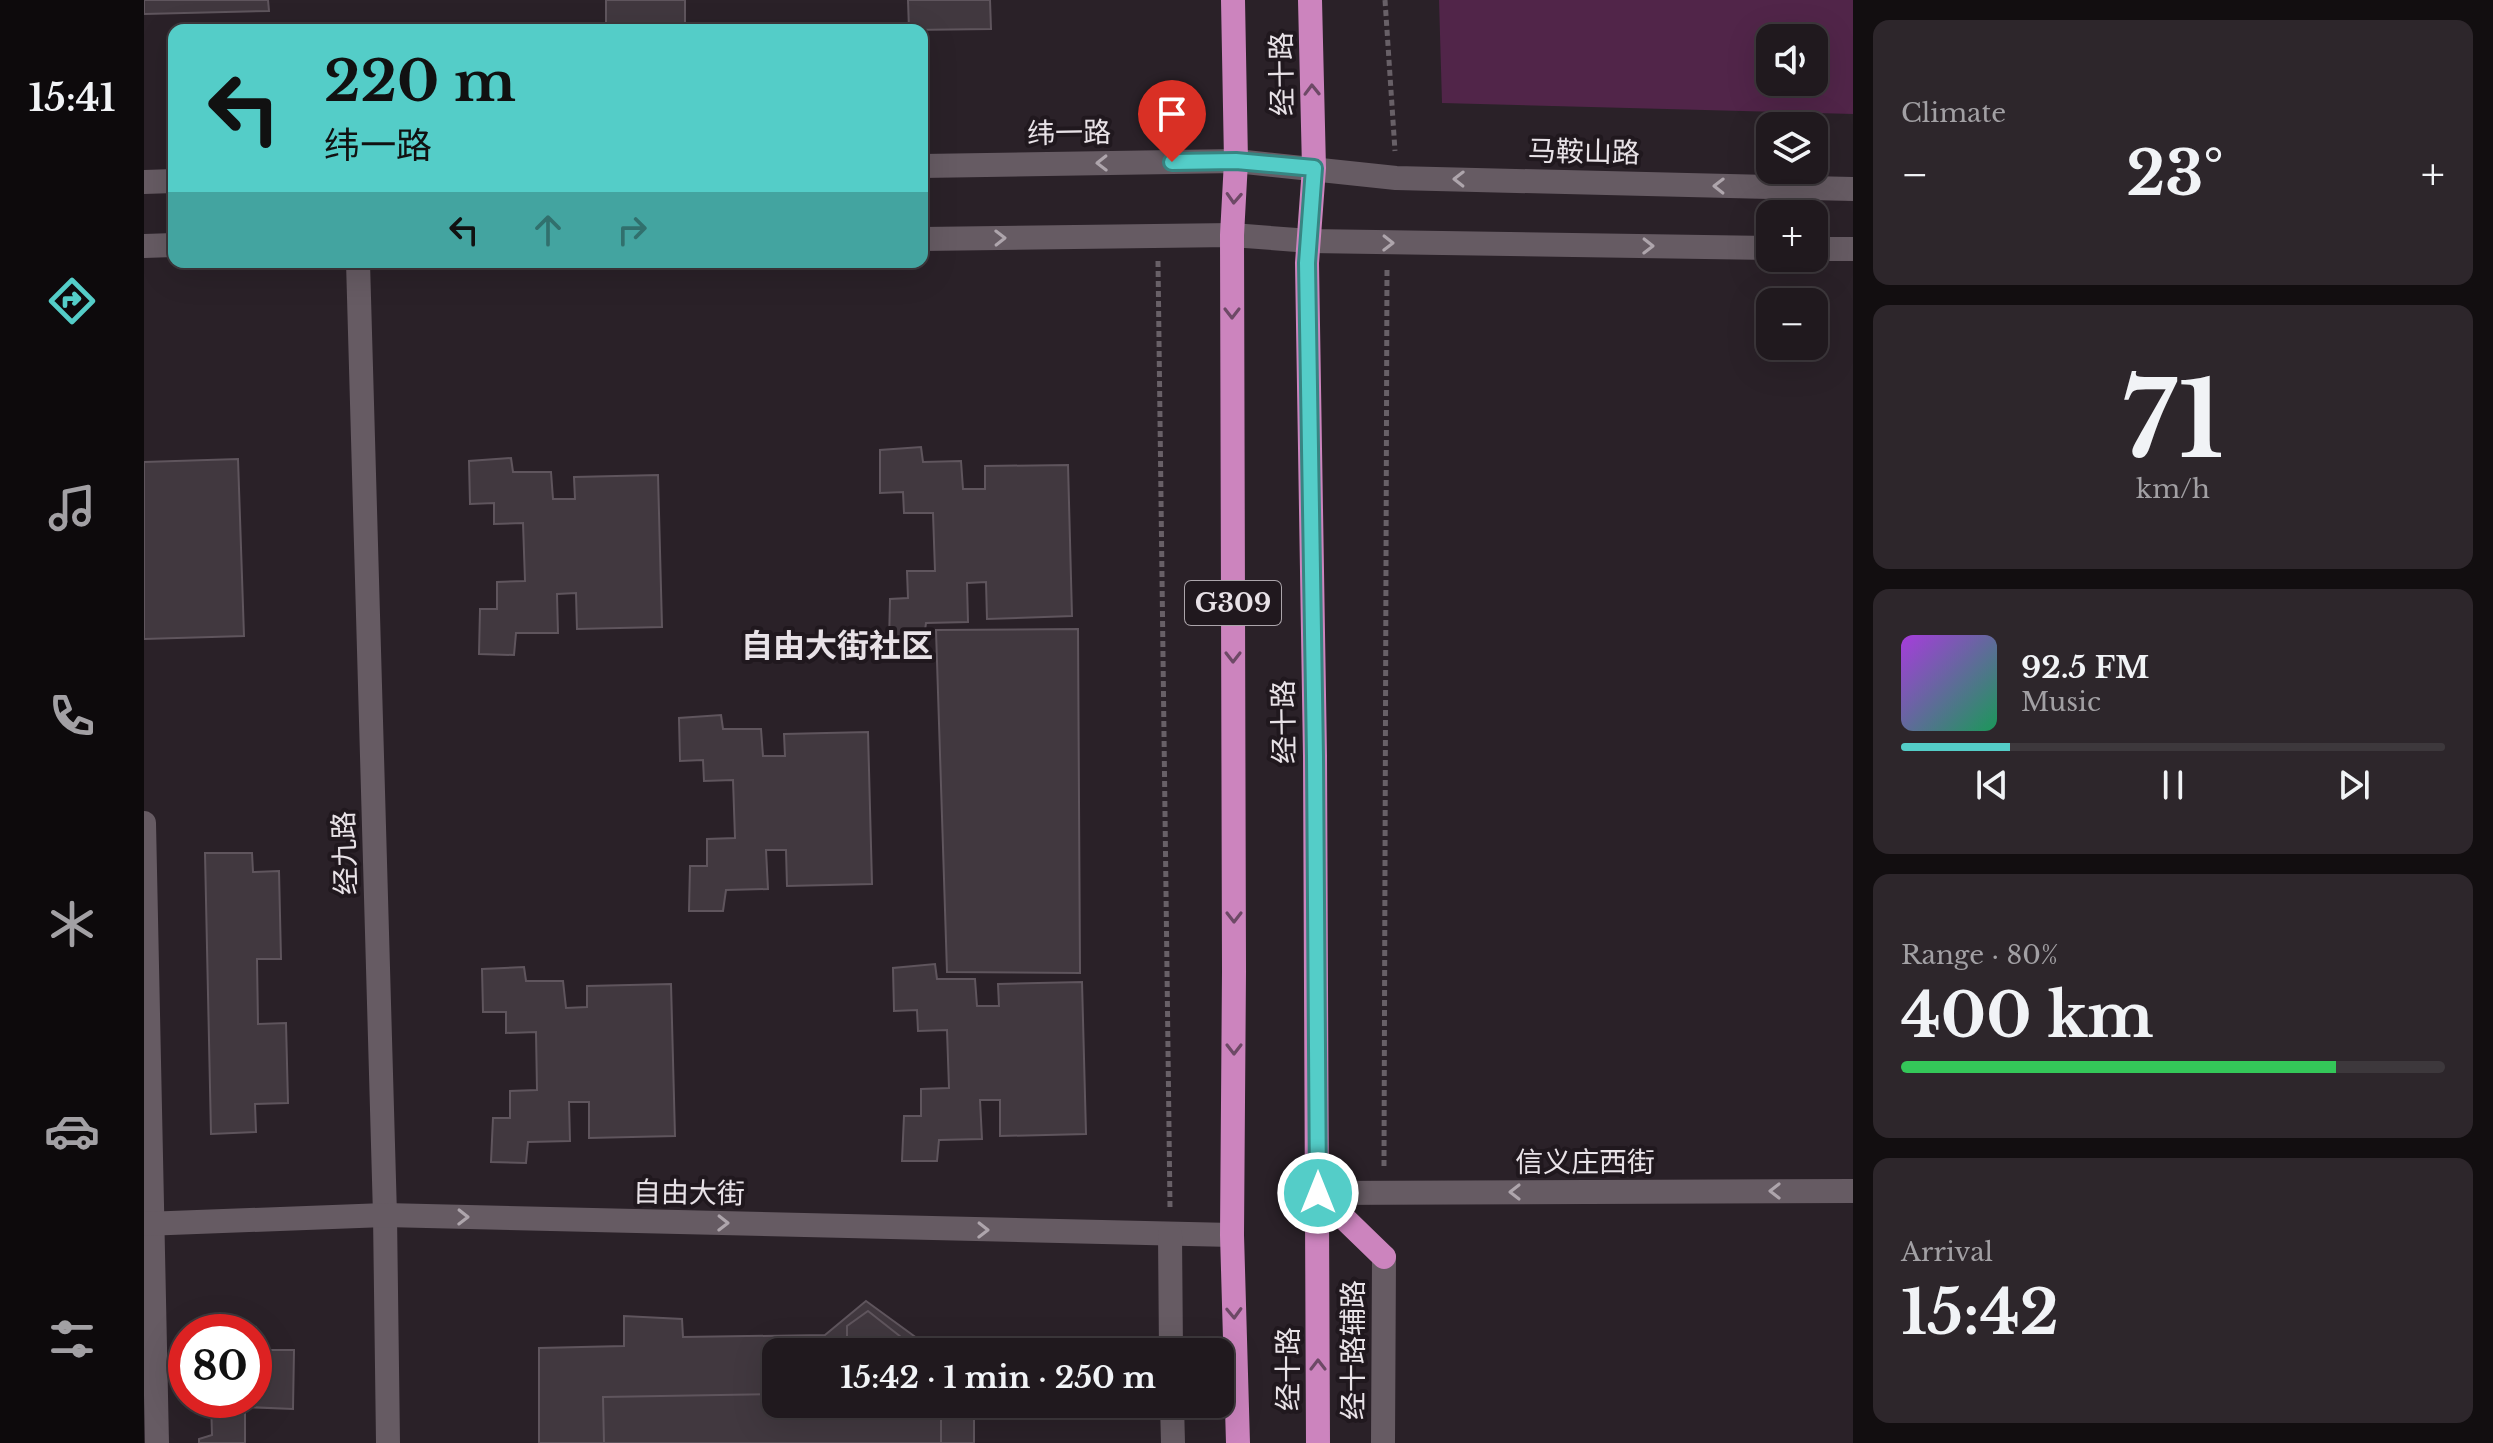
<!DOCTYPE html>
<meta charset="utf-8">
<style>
:root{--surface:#20191e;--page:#2d262b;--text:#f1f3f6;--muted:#a2a0a4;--line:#3d383c;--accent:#54cdc8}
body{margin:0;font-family:"Libre Baskerville","Noto Sans SC",serif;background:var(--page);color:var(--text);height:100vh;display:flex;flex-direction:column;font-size:30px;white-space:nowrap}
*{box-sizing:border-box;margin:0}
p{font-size:26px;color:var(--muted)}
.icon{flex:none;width:44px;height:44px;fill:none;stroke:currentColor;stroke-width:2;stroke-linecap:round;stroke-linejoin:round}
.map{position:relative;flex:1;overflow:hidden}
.details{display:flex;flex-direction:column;gap:20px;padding:20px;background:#120e10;width:640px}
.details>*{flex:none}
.banner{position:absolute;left:24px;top:24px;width:760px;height:244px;border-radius:16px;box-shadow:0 8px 32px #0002,0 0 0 2px var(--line);background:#54cdc8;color:#111;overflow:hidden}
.tools{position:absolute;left:1612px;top:24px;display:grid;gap:16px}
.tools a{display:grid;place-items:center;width:72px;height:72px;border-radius:16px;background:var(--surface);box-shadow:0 8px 32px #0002,0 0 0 2px var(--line);font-size:40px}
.speed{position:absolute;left:24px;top:1314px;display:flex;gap:16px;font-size:40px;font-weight:700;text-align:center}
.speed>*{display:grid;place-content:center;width:104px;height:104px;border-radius:50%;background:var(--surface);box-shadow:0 8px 32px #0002,0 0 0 2px var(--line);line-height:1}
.speed .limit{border:12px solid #d22;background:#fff;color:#111}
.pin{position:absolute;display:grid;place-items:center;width:68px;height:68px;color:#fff;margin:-82px -34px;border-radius:50% 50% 50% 0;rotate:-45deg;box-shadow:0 0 8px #0007}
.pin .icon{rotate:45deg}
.me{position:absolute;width:88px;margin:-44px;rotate:0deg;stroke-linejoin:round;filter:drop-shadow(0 0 6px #0008)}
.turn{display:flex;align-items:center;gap:28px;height:168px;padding:0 24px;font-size:36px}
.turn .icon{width:104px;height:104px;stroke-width:2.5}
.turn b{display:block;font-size:56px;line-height:68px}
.lanes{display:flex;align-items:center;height:76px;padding:0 24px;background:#0003;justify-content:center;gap:40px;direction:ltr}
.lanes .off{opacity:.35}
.big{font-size:60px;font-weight:700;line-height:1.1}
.details .widget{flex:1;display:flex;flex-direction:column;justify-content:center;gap:12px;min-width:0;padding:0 28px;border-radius:16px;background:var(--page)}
.details .dial{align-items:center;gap:0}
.dial b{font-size:104px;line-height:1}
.song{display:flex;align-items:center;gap:24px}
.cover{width:96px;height:96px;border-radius:12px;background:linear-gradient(135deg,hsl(280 70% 55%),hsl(150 70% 35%))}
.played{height:8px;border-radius:4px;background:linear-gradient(90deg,var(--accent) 20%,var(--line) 20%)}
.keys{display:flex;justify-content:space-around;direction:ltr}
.heat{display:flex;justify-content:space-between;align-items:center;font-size:44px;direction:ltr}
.charge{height:12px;border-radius:6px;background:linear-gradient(90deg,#34c759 80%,var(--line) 0)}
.trip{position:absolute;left:618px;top:1338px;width:472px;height:80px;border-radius:16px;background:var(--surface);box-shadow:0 8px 32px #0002,0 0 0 2px var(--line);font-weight:700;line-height:80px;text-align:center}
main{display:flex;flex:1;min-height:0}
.dock{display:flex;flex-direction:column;width:144px;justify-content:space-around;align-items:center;background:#0d0a0c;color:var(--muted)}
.dock .icon{width:56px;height:56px}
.dock .on{color:var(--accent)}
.dock b{font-size:36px;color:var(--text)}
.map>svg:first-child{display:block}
.park{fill:#512549;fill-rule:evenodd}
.building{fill:#41383f;stroke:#5f555d;stroke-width:2}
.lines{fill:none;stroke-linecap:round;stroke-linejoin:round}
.path{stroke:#686067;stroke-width:5;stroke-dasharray:6 4;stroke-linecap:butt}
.street{stroke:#665b63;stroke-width:24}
.secondary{stroke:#665b63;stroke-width:24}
.highway{stroke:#cc84be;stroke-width:24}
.oneway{stroke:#6d4966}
.oneway2{stroke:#aea5ac}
.route-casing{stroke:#378582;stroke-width:20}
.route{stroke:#54cdc8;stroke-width:14}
.labels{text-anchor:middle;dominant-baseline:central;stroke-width:8;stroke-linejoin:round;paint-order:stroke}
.shield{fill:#20181e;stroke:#aca5ab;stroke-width:2}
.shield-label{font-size:26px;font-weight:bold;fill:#e8e2e7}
.street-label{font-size:28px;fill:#e8e2e7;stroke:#20181e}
.quarter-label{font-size:32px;font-weight:bold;fill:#e8e2e7;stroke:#20181e}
</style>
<main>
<nav class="dock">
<b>15:41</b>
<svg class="icon on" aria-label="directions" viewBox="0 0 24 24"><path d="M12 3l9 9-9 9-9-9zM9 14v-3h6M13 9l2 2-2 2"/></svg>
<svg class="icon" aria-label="music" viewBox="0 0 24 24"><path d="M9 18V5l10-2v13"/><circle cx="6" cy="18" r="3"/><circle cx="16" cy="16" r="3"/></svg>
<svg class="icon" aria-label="phone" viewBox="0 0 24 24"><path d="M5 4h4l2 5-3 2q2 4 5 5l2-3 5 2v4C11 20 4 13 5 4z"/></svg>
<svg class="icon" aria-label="climate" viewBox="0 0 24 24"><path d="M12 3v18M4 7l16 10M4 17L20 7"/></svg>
<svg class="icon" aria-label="car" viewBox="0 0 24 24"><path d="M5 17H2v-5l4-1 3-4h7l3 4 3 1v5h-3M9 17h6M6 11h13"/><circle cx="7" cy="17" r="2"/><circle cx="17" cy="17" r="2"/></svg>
<svg class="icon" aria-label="filters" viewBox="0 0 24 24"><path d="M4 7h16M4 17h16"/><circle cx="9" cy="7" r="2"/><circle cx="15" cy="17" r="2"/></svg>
</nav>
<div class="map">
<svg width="1709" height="1443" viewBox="0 0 1709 1443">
<rect width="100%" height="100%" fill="#2a2128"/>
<path class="park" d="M1295,0H1709V114L1298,103ZM1626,38H1670V82H1626Z"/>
<g class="building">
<path d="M0,0H124L125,11L0,14Z"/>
<rect x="462" y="0" width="79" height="30"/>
<path d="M764,0H846L847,29L765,30Z"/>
<path d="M777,447L779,462L817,461L819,489H841V466L924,465L928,616L843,619L842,582L823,583L824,622L782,623L779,644L745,643L746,599L764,598L763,571H791L789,513H760L759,492L736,493V450Z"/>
<path d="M367,458L369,472H407L409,499H431L430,477L514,475L518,627L433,629L432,593L413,594L414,633H372L370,655L335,654L336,609H353V582L381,581L379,523L350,524V503L326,504L325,461Z"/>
<path d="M94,459L100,636L0,639V462Z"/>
<path d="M934,629L936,973L803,972L792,630Z"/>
<path d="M577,715L579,729H617L619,756H641L640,734L724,732L728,884L643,886L642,850H622L624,889L582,890L579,911H545L546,866H563V839L591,838L589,780L560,781L559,760L536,761L535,718Z"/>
<path d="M61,853H108L109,872L135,871L137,959H113L114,1024L142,1023L144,1103L111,1104L112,1132L67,1134Z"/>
<path d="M791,964L793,979H831L833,1006H855L854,984L938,982L942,1134L856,1136V1100H836L838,1139L795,1140L793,1161H758L760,1116H777V1089L805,1088L803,1030L774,1031L773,1010L750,1011L749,968Z"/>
<path d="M380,967L382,981H419L422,1008L443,1007V986L527,984L531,1136L445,1138V1102H425L426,1141L384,1142L382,1163L347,1162L349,1118H366V1091L393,1090L392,1032L362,1033V1012H339L338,969Z"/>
<path d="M722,1301L792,1352H632V1404H830V1443H395V1348L480,1346V1316L538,1319L539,1337L681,1335Z"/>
<path d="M724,1311L776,1352H703V1326Z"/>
<path d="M112,1327V1350H150L149,1409L101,1407V1443H55V1439L68,1435L67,1400H110V1332H53V1328Z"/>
<path d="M632,1394V1404H797V1443H460L459,1397Z"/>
</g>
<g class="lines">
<g class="path">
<path d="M1241,0L1251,151"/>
<path d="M1014,261L1026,1207"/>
<path d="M1240,1166L1243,268"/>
</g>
<g class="street">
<path d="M214,262L241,1215L244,1443"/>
<path d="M0,823L13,1443"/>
<path d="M1174,1193L1709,1191"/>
<path d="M0,1224L241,1215L1088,1235"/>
</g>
<g class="secondary">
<path d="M778,166L1092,161L1252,178L1709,189"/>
<path d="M0,182L30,181"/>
<path d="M778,239L1088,235L1166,241L1626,248"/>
<path d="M0,246L30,245"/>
<path d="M1670,249H1709"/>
<path d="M1026,1234L1027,1352"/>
<path d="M1028,1404L1029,1443"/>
<path d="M1239,1443L1240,1257"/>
</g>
<g class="highway">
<path d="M1089,0L1092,161L1088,235L1090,971L1088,1235L1094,1443"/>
<path d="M1166,0L1170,168L1163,263L1171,756L1174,1443"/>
<path d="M1174,1193L1240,1257"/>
</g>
</g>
<defs><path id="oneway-chevron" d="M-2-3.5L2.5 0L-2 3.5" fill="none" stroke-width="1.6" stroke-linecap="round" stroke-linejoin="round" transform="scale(2)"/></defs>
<g class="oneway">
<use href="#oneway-chevron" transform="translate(1168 90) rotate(-91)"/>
<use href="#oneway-chevron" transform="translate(1090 198) rotate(93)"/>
<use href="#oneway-chevron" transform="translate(1088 313) rotate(90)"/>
<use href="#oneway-chevron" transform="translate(1089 657) rotate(90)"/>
<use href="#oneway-chevron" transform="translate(1090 917) rotate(90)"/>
<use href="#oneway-chevron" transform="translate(1090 1049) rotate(90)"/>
<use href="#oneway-chevron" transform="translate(1090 1313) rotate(88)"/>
<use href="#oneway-chevron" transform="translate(1174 1365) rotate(-90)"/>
</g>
<g class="oneway2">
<use href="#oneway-chevron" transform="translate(958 163) rotate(179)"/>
<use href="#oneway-chevron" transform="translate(1315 179) rotate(-179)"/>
<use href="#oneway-chevron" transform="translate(1575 186) rotate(-179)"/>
<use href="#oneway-chevron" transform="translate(856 238) rotate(-1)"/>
<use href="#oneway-chevron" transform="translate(1244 243) rotate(1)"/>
<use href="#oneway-chevron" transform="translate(1504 246) rotate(1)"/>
<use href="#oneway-chevron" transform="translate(1631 1191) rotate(180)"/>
<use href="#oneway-chevron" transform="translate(1371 1192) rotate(180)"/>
<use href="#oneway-chevron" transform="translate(319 1217) rotate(1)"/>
<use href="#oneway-chevron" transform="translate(579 1223) rotate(1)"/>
<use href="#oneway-chevron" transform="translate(839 1230) rotate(1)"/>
</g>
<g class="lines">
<defs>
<path id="route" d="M1028,162L1092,161L1170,168L1163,263L1171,756L1174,1193"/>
</defs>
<use href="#route" class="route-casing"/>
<use href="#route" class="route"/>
</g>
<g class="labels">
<rect class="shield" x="1041" y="581" width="96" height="44" rx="6"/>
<g class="shield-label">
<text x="1089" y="603">G309</text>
</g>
<g class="street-label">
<text transform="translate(1138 74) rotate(-91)">经十路</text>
<text transform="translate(925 133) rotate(-1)">纬一路</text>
<text transform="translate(1440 152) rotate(1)">马鞍山路</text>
<text transform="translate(1140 722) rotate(-91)">经十路</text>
<text transform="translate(201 853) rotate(-92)">经九路</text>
<text x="1441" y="1162">信义庄西街</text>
<text transform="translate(545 1193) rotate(1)">自由大街</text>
<text transform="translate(1209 1350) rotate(-90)">经十路辅路</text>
<text transform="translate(1144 1369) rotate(-90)">经十路</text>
</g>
<g class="quarter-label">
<text x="693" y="646">自由大街社区</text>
</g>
</g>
</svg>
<div class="tools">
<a><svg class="icon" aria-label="sound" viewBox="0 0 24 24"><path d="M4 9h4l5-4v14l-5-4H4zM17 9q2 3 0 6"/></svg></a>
<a><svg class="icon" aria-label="layers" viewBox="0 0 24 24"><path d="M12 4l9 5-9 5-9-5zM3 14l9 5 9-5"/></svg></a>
<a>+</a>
<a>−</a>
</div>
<div class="speed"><div class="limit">80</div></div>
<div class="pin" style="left:1028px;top:162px;background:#d93025"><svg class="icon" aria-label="arrive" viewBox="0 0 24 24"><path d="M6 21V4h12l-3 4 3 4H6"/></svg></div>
<svg class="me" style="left:1174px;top:1193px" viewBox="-20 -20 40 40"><circle r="17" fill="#54cdc8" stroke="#fff" stroke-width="3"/><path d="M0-11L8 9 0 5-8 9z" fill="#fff"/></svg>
<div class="trip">15:42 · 1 min · 250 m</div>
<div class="banner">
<div class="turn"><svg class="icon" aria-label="left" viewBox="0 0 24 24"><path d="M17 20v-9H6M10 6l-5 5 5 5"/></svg><div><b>220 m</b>纬一路</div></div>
<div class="lanes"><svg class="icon" aria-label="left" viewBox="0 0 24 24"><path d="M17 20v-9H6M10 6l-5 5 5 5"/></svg><svg class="icon off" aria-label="ahead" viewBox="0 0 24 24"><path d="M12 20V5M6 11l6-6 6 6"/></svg><svg class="icon off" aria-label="right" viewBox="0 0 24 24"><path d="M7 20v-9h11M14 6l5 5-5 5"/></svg></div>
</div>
</div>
<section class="details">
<div class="widget"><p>Climate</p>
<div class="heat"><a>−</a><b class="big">23°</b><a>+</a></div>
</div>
<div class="widget dial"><b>71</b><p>km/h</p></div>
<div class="widget">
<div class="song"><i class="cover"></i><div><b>92.5 FM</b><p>Music</p></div></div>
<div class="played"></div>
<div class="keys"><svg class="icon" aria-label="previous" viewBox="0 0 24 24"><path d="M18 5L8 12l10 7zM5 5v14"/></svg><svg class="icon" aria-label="pause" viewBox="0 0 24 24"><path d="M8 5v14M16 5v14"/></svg><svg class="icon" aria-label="next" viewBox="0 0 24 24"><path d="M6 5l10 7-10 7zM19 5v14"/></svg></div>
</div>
<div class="widget"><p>Range · 80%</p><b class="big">400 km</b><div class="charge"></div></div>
<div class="widget"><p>Arrival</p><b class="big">15:42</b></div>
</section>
</main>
